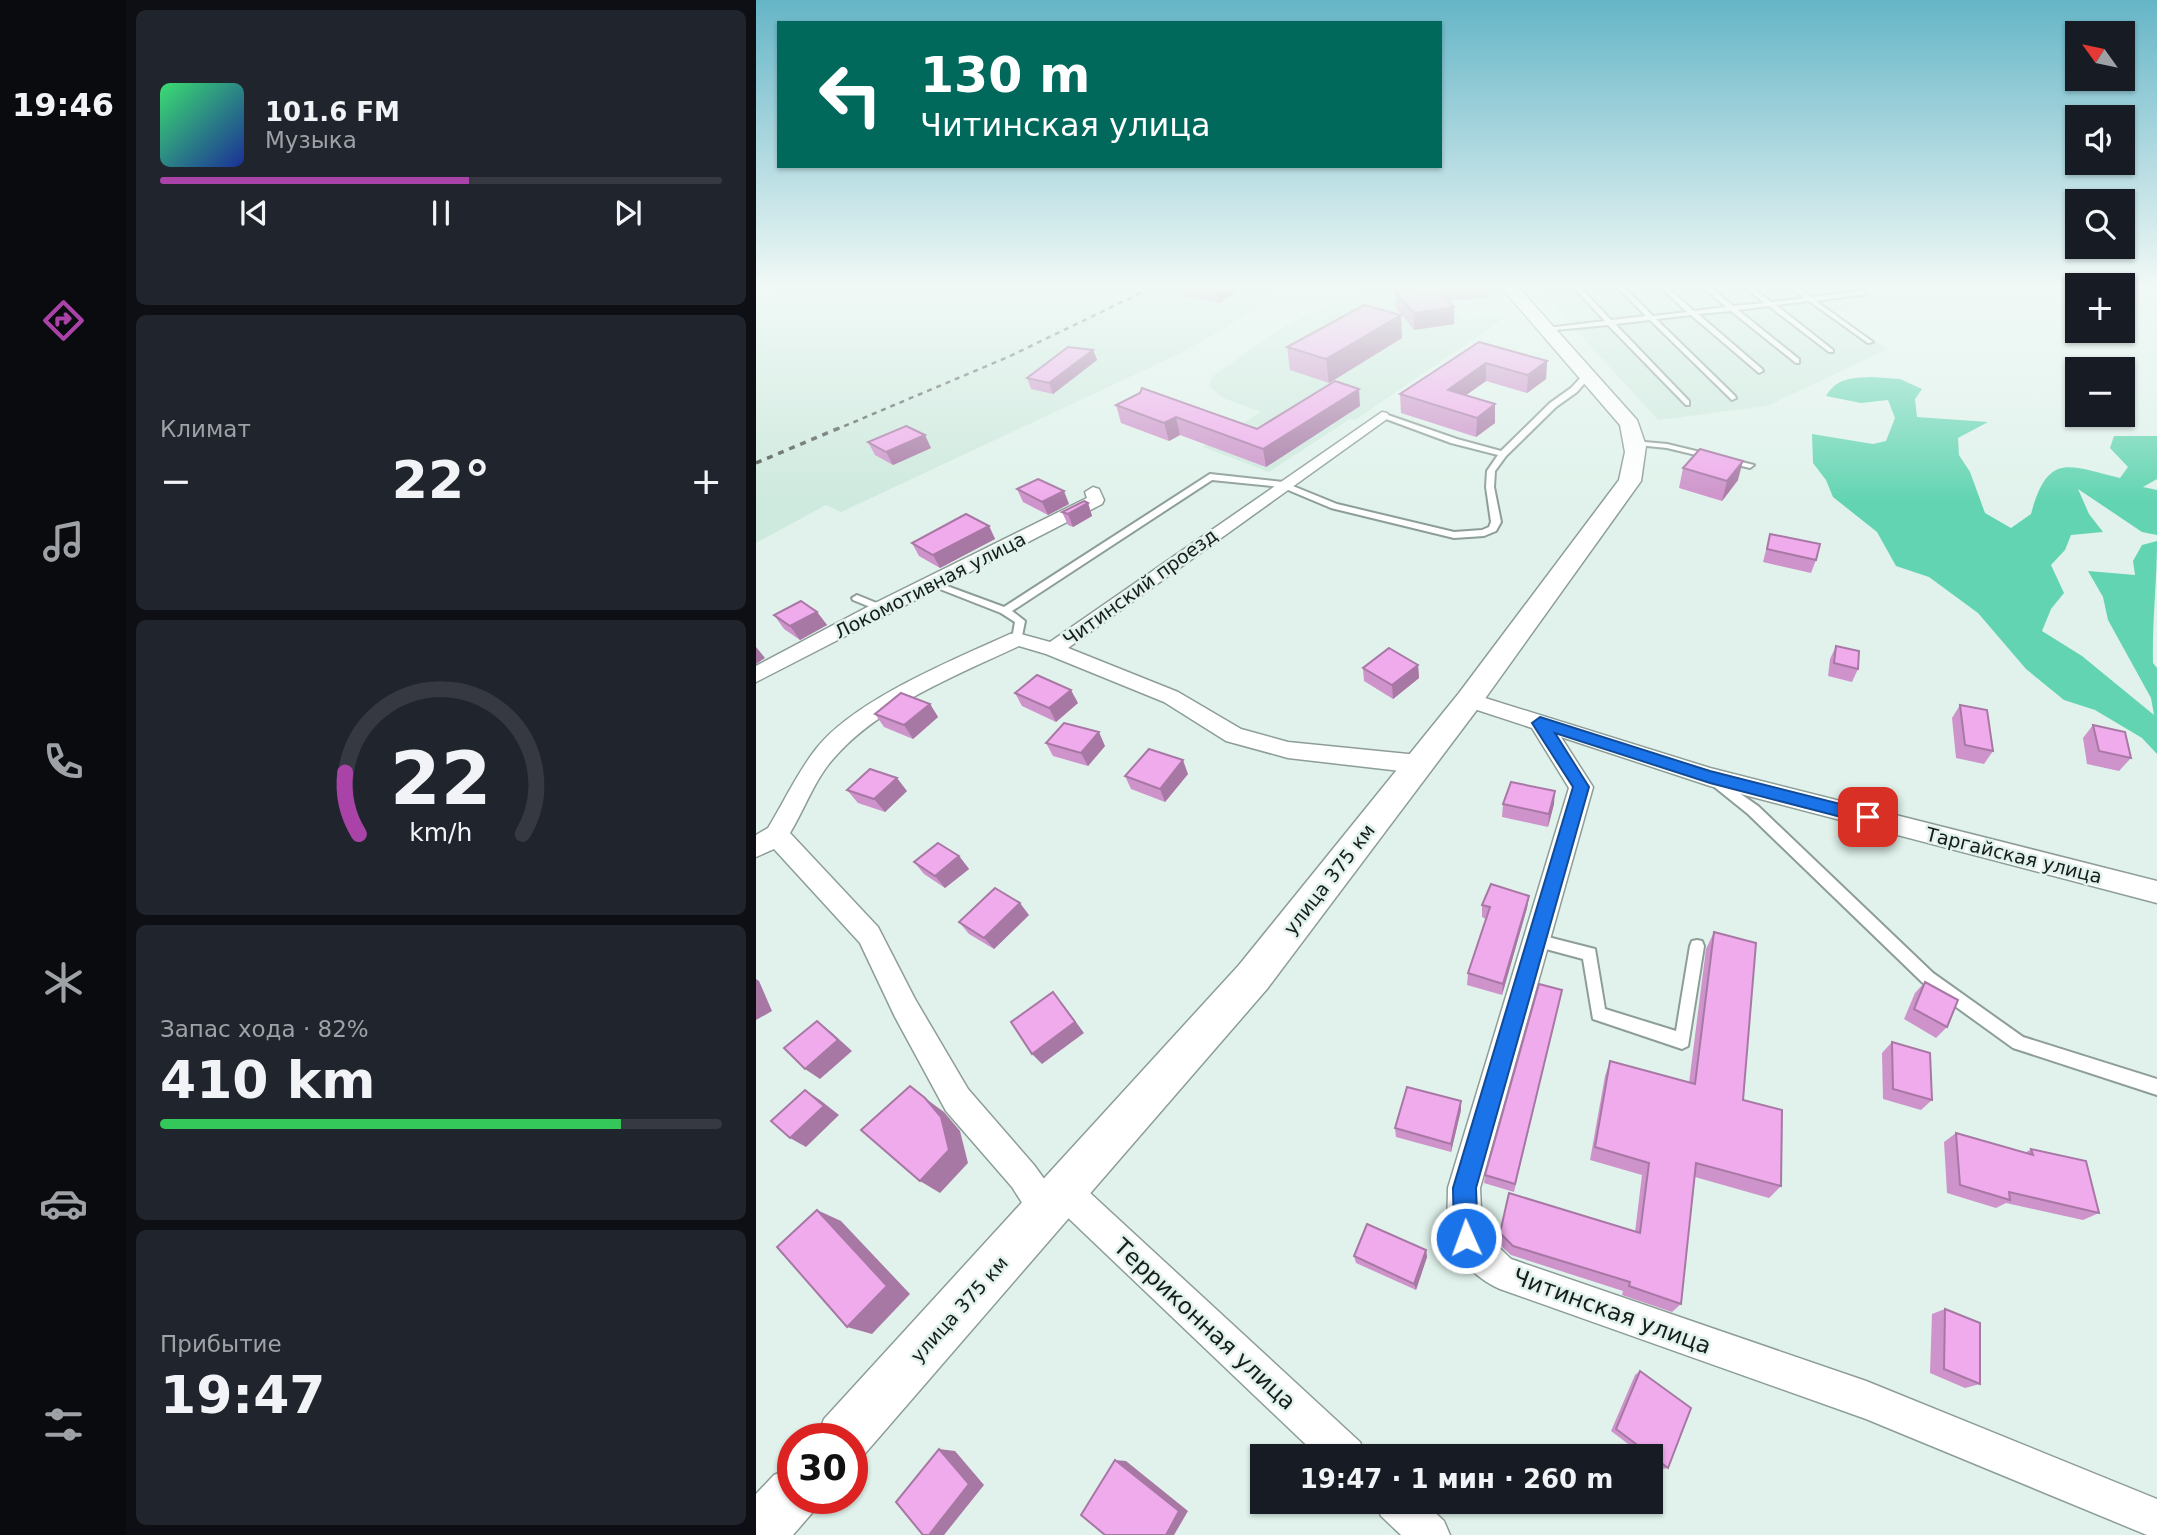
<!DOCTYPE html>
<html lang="ru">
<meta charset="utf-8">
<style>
:root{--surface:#171b24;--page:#20242c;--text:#f1f3f6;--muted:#9ea1a6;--line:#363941;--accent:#a943a7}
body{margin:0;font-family:"DejaVu Sans",sans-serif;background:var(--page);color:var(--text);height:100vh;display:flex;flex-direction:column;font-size:26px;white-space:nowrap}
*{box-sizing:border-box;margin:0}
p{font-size:23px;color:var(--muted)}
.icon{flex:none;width:38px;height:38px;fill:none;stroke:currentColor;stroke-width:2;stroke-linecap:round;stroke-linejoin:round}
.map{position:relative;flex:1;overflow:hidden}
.details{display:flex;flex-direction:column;gap:10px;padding:10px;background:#0d0f14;width:630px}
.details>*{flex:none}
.guide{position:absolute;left:21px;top:21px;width:665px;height:147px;border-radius:0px;box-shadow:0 2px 5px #0004;background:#00695c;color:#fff;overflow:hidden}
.needle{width:46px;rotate:303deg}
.fabs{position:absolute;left:1309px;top:21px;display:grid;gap:14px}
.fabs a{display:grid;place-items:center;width:70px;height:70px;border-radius:0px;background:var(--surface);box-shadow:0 2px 5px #0004;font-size:35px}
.speed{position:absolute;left:21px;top:1423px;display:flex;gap:14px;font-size:35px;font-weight:700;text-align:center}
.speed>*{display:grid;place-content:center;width:91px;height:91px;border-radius:50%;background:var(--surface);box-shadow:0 2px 5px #0004;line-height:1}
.speed .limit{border:10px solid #d22;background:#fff;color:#111}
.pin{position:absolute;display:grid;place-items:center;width:60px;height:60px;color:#fff;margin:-30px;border-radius:14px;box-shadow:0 4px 10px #0006}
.me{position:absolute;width:77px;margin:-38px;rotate:358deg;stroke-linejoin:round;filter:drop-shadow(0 0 5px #0008)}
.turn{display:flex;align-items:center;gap:24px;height:147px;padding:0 28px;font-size:32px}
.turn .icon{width:91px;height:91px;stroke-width:2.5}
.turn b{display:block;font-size:49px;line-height:60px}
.big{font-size:52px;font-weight:800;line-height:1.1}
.details .tile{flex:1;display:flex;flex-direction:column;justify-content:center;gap:10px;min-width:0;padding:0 24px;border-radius:10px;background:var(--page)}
.details .dial{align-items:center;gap:0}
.dial svg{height:182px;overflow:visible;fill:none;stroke:var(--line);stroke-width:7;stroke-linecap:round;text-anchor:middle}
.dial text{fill:var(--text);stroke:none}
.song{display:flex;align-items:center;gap:21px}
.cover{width:84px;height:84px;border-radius:10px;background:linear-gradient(135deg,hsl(140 70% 55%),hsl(230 70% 35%))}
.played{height:7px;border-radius:4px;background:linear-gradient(90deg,var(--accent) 55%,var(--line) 55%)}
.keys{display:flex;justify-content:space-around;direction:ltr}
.heat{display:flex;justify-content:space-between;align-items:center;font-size:38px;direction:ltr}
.charge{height:10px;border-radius:5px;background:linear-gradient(90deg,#34c759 82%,var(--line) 0)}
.trip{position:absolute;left:494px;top:1444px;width:413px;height:70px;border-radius:0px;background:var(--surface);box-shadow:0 2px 5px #0004;font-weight:800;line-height:70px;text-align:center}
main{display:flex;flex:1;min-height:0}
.dock{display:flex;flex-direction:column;width:126px;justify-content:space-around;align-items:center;background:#090b0e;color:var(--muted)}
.dock .icon{width:49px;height:49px}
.dock .active{color:var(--accent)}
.dock b{font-size:32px;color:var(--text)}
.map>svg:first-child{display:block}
.built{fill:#cee9de}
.forest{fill:#62d4b1}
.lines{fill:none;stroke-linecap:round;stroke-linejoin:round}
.service-casing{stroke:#8d9d97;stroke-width:4}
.minor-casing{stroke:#8d9d97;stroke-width:3}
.secondary-casing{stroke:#8d9d97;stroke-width:3}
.service{fill:#fff;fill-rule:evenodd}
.minor{fill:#fff;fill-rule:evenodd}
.secondary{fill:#fff;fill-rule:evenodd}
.rail-far1{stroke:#4d5653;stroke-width:2.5;stroke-dasharray:5 5;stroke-linecap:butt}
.rail{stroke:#4d5653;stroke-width:3.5;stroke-dasharray:6 6;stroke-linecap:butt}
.wall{fill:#ce93cb}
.shaded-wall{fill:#a878a5}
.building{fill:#f0abec;stroke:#a878a5;stroke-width:2}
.route{fill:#1a73e8;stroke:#114b97;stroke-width:2}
.labels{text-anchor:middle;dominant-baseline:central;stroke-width:5;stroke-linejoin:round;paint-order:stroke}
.street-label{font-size:19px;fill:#171d1b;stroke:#e0f2eb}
.near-street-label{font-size:23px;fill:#171d1b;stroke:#e0f2eb}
</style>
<main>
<nav class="dock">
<b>19:46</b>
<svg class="icon active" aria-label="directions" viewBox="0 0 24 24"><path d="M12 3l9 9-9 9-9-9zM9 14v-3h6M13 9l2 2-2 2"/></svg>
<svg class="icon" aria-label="music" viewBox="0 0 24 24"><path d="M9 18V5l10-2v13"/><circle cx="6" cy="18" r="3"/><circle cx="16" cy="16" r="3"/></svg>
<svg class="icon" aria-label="phone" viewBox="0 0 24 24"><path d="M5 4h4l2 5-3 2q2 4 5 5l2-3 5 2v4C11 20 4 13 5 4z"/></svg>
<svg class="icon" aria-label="climate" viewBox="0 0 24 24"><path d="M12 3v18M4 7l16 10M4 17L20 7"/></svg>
<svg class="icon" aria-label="car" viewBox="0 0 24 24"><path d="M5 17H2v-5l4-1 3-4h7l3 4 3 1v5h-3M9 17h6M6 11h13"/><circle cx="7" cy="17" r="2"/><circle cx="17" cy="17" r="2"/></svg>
<svg class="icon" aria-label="filters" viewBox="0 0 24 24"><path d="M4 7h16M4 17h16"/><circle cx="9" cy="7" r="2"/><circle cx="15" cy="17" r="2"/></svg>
</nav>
<section class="details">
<div class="tile">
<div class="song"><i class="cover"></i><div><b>101.6 FM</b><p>Музыка</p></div></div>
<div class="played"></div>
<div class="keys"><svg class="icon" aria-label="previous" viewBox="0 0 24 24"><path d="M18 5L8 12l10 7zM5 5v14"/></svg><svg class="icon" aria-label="pause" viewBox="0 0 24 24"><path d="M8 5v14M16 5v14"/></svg><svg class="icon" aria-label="next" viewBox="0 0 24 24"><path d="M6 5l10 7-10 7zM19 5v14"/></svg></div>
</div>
<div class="tile"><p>Климат</p>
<div class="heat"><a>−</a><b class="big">22°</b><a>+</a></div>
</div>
<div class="tile dial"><svg viewBox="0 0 100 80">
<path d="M14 69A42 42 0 1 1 86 69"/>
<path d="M14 69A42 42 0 0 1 8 42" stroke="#a943a7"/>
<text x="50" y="56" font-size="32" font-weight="700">22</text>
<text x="50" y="72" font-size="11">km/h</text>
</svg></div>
<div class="tile"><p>Запас хода · 82%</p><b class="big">410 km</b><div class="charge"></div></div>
<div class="tile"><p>Прибытие</p><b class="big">19:47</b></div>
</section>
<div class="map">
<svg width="1401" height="1535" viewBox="0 0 1401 1535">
<rect width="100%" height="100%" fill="#e0f2eb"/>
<g class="built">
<path d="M35,287H527L472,326L427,352L85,512L70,505L0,543V301Z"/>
<path d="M625,287L685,300L707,320L748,318L599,420L594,419L513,472L447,447L505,412L467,398L453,386L457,376L524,329L567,307Z"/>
<path d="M781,287H1104L1131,299L1076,313L1132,349L1011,406L902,420Z"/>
</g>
<path class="forest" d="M1115,377L1144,379L1166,389L1159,399L1161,417L1232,422L1202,438L1203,455L1214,472L1229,513L1255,528L1275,514C1292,451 1313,466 1364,478L1372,467L1354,448L1358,436H1401V479L1387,487L1401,490V535L1386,532L1322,489L1333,514L1347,532L1315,535L1309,550L1295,565L1308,593L1295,609L1286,631L1326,656L1398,715L1395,698L1352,620L1347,597L1332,571L1379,575L1377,561L1386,545L1401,541C1401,582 1396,622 1397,663L1401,668V754L1386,738L1339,710L1308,700L1270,669L1222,613L1173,577L1140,566L1121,532L1077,497L1070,480L1057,463L1056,434L1117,444L1130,441L1139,418L1132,400L1105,403L1070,396C1081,378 1095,378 1115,377Z"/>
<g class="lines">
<defs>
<g id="service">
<path d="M817,287H824L855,320L890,316L861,287H868L897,316L931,312L904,287H911L938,311L970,307L947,287H954L977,306L1008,303L989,287H996L1015,302L1048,298L1034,287H1041L1055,297L1108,291L1110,294L1060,301L1117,342L1112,343L1053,301L1020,305L1077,350V352H1073L1013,306L982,310L1043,359V363H1040L975,311L942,314L1006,369L1007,371L1003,373L935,315L900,319L979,396L980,398L976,400L894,320L859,324L933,401V405H930L852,325L789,331L788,330L791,328L849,321Z"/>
<path d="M828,374L835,376L821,392L800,407L750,456L739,471L738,487L745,522L740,531L728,536L698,538L575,508L525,487L456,480L256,611L269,621L265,641H257L256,639L259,622L245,613L171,584L172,582H180L248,607L454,474L527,482L581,504L698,532L726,530L733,527L735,522L730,487L731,471L742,455L695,443L622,416L629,414L701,439L745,451L794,403L815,388Z"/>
<path d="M878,441L911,444L998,465L994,468L911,448L881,445H878Z"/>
<path d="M101,595L128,606L129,608L124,611L97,600L96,598Z"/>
<path d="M960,777L1002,806L1177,973L1267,1037L1401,1079V1095L1257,1048L1167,983L992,814L956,785L954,782L956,779Z"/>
<path d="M780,934L839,949L849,1009L920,1031L934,946L936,941L941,940L946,941L948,946L932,1046L926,1049L837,1019L827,959L775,945L773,940L775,935Z"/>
</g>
<g id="minor">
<path d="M626,412L631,413L633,416L631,419L312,648L422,692L485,729L532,742L662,755L670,758L673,764L670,770L662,773L532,758L470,741L408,702L290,654L263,646C201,675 122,706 77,759C59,779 48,810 34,833L122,927L159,999L212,1089L278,1165L294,1187L296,1180L308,1176L320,1180L604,1442L609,1456H562L307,1213L303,1223L291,1228L279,1223L256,1187L190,1111L139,1017L104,943L18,849L0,857V835L12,828C28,802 41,773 60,749C98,700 197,660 254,634L261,633L294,642Z"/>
<path d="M337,487L343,489L348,500L346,504L0,682V666L117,604L331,498L329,492Z"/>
<path d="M713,693L954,768L1401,881V903L954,786L805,737L837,787L724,1188L726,1231L755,1259L1110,1381L1401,1499V1535H1391L1110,1419L744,1289C726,1282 698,1258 693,1239C690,1223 692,1204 692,1188L813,788L776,728L706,705L702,700L706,695Z"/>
<path d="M619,1502H668L688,1521L694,1535H645L625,1516Z"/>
</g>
<g id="secondary">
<path d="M745,287H762L881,420L890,446L885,481L723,707L511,989L106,1457L96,1461V1438H61L68,1419L483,965L703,693L863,480L869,452L864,425Z"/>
<path d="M37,1467V1498H63L56,1513L37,1535H0V1494L18,1475Z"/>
</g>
</defs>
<use href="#service" class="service-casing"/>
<use href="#minor" class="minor-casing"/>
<use href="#secondary" class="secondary-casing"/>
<use href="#service" class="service"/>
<use href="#minor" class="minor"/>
<use href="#secondary" class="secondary"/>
<path class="rail-far1" d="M79,430L252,357L397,287"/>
<path class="rail" d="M0,463L83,428"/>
</g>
<g class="wall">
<path d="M427,287H486L464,303L430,297Z"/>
<path d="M683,287H733V298L693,301L698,324L658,330L640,308L639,292L687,296Z"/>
<path d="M646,338L573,383L534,370L531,347Z"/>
<path d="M723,342L791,361L790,379L771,393L730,381L710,395L739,423L720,437L645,413L644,394Z"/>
<path d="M337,350L341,360L297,394L275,389L271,378Z"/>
<path d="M360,405L501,429L604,406L510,467L424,435L413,441L365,423Z"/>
<path d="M112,442L175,448L137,465L119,455Z"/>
<path d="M927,468L982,480L966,501L923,488Z"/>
<path d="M261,489L313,504L292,515L267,502Z"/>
<path d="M332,503L336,516L317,527L312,525L306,512Z"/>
<path d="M233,526L239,539L184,568L163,556L156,543Z"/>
<path d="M1014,534L1060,560L1055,573L1007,562Z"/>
<path d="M61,612L71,625L44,640L28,629L18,615Z"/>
<path d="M1080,646L1102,669L1096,682L1072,676L1074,659Z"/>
<path d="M662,665L663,678L637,699L608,681L607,668Z"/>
<path d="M259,693L322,703L300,722L266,706Z"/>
<path d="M174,704L182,717L157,739L128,727L119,714Z"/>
<path d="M1204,705L1237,751L1228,764L1200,758L1196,718Z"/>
<path d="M1337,725L1375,758L1363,771L1331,764L1327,738Z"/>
<path d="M290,743L349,746L332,766L297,756Z"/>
<path d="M432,774L409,802L375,789L369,776Z"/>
<path d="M91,790L151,791L129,812L102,803Z"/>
<path d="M747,804H798L792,827L746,817Z"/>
<path d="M203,856L213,869L189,888L168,874L158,862Z"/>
<path d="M773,896L771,908L746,995L711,985L712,973L730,919L726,917V905Z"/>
<path d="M273,915L238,949L213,934L203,922Z"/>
<path d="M958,932L987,1100L1025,1186L1013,1198L939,1177L925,1304L916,1312L866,1295L867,1291L755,1255L743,1244L744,1233L879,1232L886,1175L834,1160L849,1076L854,1061L933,1083L950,949Z"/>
<path d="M1169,982L1191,1027L1180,1038L1148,1019L1159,993Z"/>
<path d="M806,990L758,1192L728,1183L729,1175Z"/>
<path d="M1136,1042L1176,1100L1165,1110L1127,1099L1126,1053Z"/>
<path d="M705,1110L695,1152L640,1137L639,1128Z"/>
<path d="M1200,1133L1269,1153L1275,1149L1343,1213L1327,1220L1250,1203L1240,1208L1191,1193L1188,1142Z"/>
<path d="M670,1250L671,1257L660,1290L600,1263L598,1256Z"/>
<path d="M1189,1309L1224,1384L1209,1388L1174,1373L1176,1314Z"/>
<path d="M884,1371L912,1468L906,1469L894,1460V1456H888L855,1431L879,1375Z"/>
</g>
<g class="shaded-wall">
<path d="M462,287H486L464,303Z"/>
<path d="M698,307V324L658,330V313Z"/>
<path d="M645,315L646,338L573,383L570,359Z"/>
<path d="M337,350L341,360L297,394L293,383Z"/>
<path d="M791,361L790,379L771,393L772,375Z"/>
<path d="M730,363V381L692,408V390Z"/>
<path d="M603,389L604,406L510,467L507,449Z"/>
<path d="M739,404V423L720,437L721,418Z"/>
<path d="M420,417L424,435L413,441L408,423Z"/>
<path d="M169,435L175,448L137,465L130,452Z"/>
<path d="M987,461L982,480L966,501L971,481Z"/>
<path d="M308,491L313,504L292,515L286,502Z"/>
<path d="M332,503L336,516L317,527L312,514Z"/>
<path d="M233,526L239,539L184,568L177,555Z"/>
<path d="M61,612L71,625L44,640L34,626Z"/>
<path d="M0,647L9,658L0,664Z"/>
<path d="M662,665L663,678L637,699L636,685Z"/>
<path d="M315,690L322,703L300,722L293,708Z"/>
<path d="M174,704L182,717L157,739L148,725Z"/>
<path d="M343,732L349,746L332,766L325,753Z"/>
<path d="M427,760L432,774L409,802L404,789Z"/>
<path d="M141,778L151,791L129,812L118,799Z"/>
<path d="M799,791L798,804L792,827L793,814Z"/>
<path d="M203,856L213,869L189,888L179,876Z"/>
<path d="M773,896L771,908L746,995L747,984Z"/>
<path d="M264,903L273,915L238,949L228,938Z"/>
<path d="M0,979L3,981L16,1011L0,1020Z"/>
<path d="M306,1003L328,1033L286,1064L276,1054Z"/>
<path d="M61,1021L75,1032L96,1051L64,1079L49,1069Z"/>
<path d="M49,1090L64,1100L83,1115L50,1147L34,1138Z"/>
<path d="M169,1098L188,1112L204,1131L212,1163L184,1193L164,1181Z"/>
<path d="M705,1101V1110L695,1152V1144Z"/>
<path d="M61,1210L85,1221L154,1294L116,1334L91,1327Z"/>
<path d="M670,1250L671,1257L660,1290L658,1284Z"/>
<path d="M183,1449L199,1451L228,1485L188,1535H173Z"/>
<path d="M359,1460L370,1461L432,1511L418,1535H410Z"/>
</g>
<g class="building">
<path d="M671,287H679L698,307L658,313L639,292Z"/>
<path d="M608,305L645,315L570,359L531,347Z"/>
<path d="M723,342L791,361L772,375L730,363L692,390L739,404L721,418L644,394Z"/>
<path d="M312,347L337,350L293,383L271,378Z"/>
<path d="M579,381L603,389L507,449L420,417L408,423L360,405L384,393L386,388L501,429Z"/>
<path d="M150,426L169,435L130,452L112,442Z"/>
<path d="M944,449L987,461L971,481L927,468Z"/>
<path d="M282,479L308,491L286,502L261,489Z"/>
<path d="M328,501L332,503L312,514L306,512Z"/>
<path d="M210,514L233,526L177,555L156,543Z"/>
<path d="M1014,534L1064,544L1060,560L1011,549Z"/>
<path d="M45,601L61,612L34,626L18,615Z"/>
<path d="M1080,646L1103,651L1102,669L1078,663Z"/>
<path d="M633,648L662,665L636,685L607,668Z"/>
<path d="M281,675L315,690L293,708L259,693Z"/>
<path d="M145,693L174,704L148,725L119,714Z"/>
<path d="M1204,705L1231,710L1237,751L1209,745Z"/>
<path d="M308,723L343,732L325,753L290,743Z"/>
<path d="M1337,725L1369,732L1375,758L1343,751Z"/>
<path d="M393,749L427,760L404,789L369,776Z"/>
<path d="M114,769L141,778L118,799L91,790Z"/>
<path d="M755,782L799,791L793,814L747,804Z"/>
<path d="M182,843L203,856L179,876L158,862Z"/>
<path d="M735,884L773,896L747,984L712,973L734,907L726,905Z"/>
<path d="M239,888L264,903L228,938L203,922Z"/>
<path d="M958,932L1000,943L987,1100L1026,1110L1025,1186L940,1163L925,1304L873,1286L874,1282L757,1246L744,1233L753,1193L884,1233L893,1163L839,1147L854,1061L939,1084Z"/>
<path d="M1169,982L1202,1000L1191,1027L1158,1009Z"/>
<path d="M783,984L806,990L759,1184L729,1175Z"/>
<path d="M297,992L319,1022L276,1054L255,1022Z"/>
<path d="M61,1021L82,1040L49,1069L28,1048Z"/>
<path d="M1136,1042L1174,1053L1176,1100L1137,1089Z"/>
<path d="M154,1086L169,1098L185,1117L193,1150L164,1181L105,1130Z"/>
<path d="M651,1087L705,1101L695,1144L639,1128Z"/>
<path d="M49,1090L68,1106L34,1138L15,1121Z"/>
<path d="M1200,1133L1277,1155L1275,1149L1330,1161L1343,1213L1253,1192L1254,1200L1204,1185Z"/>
<path d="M61,1210L131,1286L91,1327L21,1247Z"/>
<path d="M611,1224L670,1250L658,1284L598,1256Z"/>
<path d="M1189,1309L1224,1323V1384L1188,1369Z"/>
<path d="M884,1371L935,1408L912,1468L860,1429Z"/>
<path d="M183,1449L213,1484L173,1535H167L140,1502Z"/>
<path d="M359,1460L423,1511L410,1535H349L325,1515Z"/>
</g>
<linearGradient id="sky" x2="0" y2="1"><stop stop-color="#65b5c7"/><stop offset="0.57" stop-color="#f1f9f6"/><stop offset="1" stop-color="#f1f9f6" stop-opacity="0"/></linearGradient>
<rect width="1401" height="502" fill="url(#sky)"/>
<path class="route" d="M784,717L954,771L1112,811L1118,813L1120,817L1118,822L1112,824L954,783L799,733L833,787L720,1188L722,1238L718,1246L710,1250L702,1246L698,1238L697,1188L817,787L776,723Z"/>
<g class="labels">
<g class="street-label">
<text transform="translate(174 585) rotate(-27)">Локомотивная улица</text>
<text transform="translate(384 587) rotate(-36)">Читинский проезд</text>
<text transform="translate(1258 855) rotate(14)">Таргайская улица</text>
<text transform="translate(573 879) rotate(-52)">улица 375 км</text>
<text transform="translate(203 1309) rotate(-48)">улица 375 км</text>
</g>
<g class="near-street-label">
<text transform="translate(856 1311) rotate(20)">Читинская улица</text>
<text transform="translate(449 1324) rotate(43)">Терриконная улица</text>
</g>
</g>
</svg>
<div class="fabs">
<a><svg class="needle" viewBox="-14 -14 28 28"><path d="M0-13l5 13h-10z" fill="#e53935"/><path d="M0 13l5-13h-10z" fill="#9ea1a6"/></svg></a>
<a><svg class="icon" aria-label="sound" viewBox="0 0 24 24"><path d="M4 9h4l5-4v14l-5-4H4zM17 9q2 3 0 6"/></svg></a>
<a><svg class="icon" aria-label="search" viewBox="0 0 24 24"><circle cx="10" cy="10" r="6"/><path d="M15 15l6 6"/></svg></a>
<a>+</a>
<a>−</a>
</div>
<div class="speed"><div class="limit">30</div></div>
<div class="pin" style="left:1112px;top:817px;background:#d93025"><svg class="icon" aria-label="arrive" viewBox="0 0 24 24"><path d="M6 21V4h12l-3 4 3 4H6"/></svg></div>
<svg class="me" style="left:710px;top:1238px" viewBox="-20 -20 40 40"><circle r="17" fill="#1a73e8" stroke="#fff" stroke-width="3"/><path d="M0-11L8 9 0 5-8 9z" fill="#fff"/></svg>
<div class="trip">19:47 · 1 мин · 260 m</div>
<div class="guide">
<div class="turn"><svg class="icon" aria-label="left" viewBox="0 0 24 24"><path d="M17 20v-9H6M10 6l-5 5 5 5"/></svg><div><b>130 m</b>Читинская улица</div></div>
</div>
</div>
</main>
